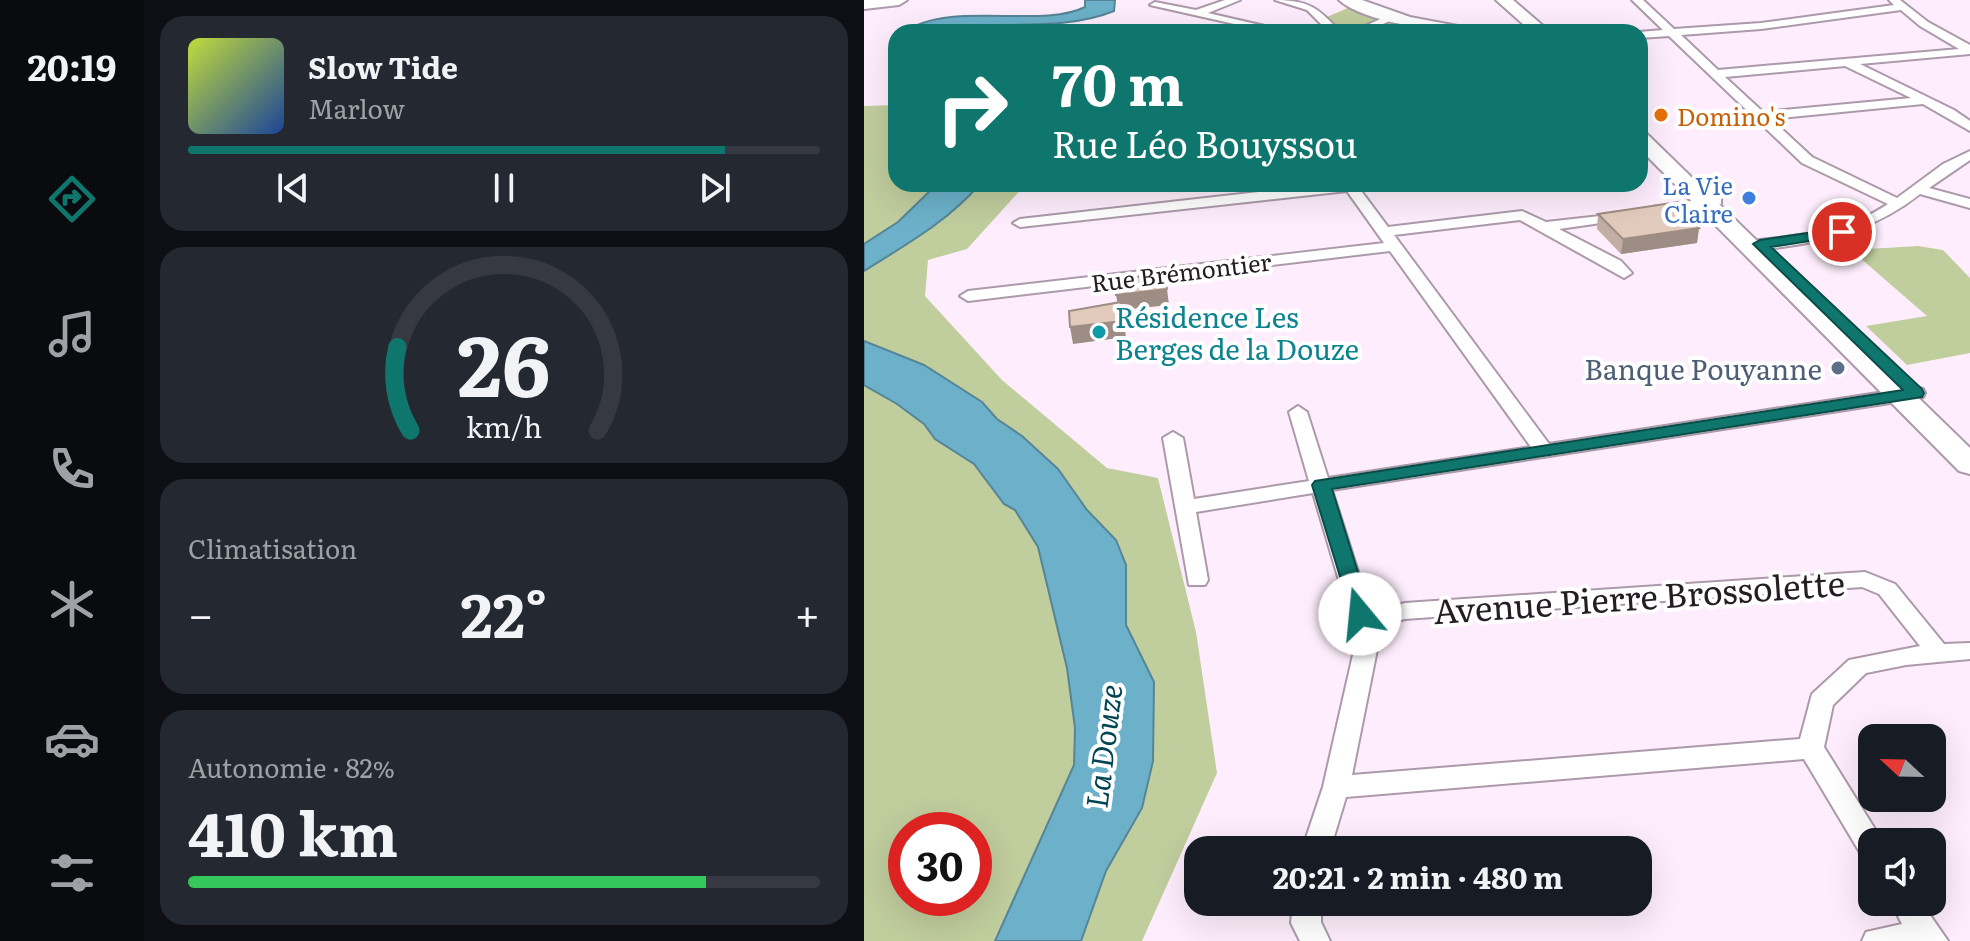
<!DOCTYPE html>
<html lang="fr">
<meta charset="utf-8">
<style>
:root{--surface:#171b24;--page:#242831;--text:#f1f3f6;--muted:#9ea1a6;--line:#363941;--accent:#0f766e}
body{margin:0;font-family:Literata,serif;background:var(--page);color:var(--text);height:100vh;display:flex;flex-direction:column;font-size:30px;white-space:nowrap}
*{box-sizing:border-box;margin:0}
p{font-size:26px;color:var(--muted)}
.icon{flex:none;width:44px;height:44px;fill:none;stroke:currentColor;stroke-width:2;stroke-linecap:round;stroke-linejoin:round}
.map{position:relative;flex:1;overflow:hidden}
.details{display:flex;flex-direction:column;gap:16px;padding:16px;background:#0d0f14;width:720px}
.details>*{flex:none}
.hud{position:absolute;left:24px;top:24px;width:760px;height:168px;border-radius:24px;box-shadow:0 8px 32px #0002;background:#0f766e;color:#fff;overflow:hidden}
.needle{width:52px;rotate:292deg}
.buttons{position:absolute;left:994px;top:724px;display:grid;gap:16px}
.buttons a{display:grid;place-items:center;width:88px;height:88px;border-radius:16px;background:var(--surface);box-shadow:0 8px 32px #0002;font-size:40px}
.speed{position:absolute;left:24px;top:812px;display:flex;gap:16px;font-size:40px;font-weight:700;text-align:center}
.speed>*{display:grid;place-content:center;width:104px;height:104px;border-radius:50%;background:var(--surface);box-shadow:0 8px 32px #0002;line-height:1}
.speed .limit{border:12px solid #d22;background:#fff;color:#111}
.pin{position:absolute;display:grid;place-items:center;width:68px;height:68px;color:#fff;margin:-34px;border:4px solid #fff;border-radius:50%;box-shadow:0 2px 8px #0007}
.me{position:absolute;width:88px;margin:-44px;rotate:343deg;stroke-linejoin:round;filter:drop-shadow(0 0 6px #0008)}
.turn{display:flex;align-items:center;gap:28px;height:168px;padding:0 32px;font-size:36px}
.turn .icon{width:104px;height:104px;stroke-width:2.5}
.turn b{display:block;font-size:56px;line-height:68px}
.big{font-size:60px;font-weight:700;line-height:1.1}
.details .tile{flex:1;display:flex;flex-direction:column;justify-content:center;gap:12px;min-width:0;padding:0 28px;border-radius:24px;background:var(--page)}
.details .dial{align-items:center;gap:0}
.dial svg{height:208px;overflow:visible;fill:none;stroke:var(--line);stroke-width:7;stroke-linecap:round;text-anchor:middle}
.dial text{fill:var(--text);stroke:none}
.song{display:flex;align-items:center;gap:24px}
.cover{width:96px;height:96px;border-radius:12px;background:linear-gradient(135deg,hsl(70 70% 55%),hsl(220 70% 35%))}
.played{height:8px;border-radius:4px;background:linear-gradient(90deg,var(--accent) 85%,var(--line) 85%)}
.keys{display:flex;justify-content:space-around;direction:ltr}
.heat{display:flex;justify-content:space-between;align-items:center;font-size:44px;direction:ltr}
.charge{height:12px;border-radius:6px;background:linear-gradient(90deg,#34c759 82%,var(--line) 0)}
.trip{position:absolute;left:320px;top:836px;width:468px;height:80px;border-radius:24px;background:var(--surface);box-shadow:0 8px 32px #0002;font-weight:700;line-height:80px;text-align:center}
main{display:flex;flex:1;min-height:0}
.tabs{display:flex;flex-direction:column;width:144px;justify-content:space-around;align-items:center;background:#090b0e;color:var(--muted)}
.tabs .icon{width:56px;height:56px}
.tabs .current{color:var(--accent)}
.tabs b{font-size:36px;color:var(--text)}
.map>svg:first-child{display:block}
.green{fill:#c0cd9d;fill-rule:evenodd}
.water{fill:#6cb1c9;stroke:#568597;stroke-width:2}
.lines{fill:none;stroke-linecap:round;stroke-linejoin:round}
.street-casing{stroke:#ac9aab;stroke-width:4}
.secondary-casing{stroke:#ac9aab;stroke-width:4}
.street{fill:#fff;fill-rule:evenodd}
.secondary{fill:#fff;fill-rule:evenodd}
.wall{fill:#c2aea2}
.shaded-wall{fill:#9e8d84}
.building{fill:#e2cabc;stroke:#9e8d84;stroke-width:2}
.route{fill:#0f766e;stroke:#0a4d48;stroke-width:2}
.food-dot{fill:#e8710a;stroke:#fff;stroke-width:3}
.shop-dot{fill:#3f7fe0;stroke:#fff;stroke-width:3}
.culture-dot{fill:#0f9aa8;stroke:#fff;stroke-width:3}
.service-dot{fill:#5c6f8a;stroke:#fff;stroke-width:3}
.labels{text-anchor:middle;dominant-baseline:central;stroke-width:8;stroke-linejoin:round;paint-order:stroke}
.far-food-label{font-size:24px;fill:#c56008;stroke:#fff;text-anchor:start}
.far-shop-label{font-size:24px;fill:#366cbe;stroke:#fff;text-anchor:end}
.far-street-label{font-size:24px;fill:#241d23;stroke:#fff}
.culture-label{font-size:28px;fill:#0d838f;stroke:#fff;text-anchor:start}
.service-label{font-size:28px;fill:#4e5e75;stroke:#fff;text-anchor:end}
.water-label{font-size:30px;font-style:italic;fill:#024354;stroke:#fff}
.near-street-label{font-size:34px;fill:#241d23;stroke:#fff}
</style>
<main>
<nav class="tabs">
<b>20:19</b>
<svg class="icon current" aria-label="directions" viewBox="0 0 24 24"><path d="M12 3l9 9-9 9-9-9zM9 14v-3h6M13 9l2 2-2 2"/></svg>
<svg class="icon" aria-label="music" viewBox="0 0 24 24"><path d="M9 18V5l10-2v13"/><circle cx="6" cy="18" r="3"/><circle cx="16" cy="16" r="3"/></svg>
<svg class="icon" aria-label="phone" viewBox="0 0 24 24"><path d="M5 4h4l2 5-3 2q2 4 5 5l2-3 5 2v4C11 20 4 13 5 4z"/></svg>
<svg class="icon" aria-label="climate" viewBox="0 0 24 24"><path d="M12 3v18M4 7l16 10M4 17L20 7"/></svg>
<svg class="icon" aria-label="car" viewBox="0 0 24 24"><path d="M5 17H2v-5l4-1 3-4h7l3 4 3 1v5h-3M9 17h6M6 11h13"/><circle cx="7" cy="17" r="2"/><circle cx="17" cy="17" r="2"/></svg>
<svg class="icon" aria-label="filters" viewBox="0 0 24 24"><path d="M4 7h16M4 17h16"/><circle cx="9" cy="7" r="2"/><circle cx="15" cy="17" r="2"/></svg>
</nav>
<section class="details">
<div class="tile">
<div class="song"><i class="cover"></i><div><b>Slow Tide</b><p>Marlow</p></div></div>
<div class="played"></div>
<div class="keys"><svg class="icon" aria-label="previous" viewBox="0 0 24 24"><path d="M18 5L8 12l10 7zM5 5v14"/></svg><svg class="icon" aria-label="pause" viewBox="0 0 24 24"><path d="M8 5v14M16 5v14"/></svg><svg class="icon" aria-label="next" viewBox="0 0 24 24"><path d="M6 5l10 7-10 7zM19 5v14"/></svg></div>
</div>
<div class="tile dial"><svg viewBox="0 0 100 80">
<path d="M14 69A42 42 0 1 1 86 69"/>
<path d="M14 69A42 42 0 0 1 9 37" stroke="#0f766e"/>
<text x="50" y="56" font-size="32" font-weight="700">26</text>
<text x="50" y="72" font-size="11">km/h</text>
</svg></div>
<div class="tile"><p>Climatisation</p>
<div class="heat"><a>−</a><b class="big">22°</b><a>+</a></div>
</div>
<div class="tile"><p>Autonomie · 82%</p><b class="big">410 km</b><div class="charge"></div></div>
</section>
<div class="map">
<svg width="1106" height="941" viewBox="0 0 1106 941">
<rect width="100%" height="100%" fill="#feeefd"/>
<g class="green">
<path d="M486,7L520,19L486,32H477L463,17Z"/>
<path d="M32,105V184H162L103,249L64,260L61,296L138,380L243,468L294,478L332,632L353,773L278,941H0V106ZM42,830H110V898H42Z"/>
<path d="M1054,246L1079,250L1106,278V353L1043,365L1002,326L1063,316L987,250Z"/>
</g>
<g class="water">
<path d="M221,0H251L250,11C206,29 153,23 106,26L92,32H41C83,0 178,29 221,7Z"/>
<path d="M73,184H116C83,222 43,244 0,271V244L34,222Z"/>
<path d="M0,341L60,365L118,402L133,419L158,436L194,469L223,510L252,540L262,565V625L290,682L289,761L278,808L242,871L217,941H131L210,765L211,728L203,668L174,547L151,510L140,504L110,464L71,439L60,424L33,404L0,385Z"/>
</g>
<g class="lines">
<defs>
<g id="street">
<path d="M361,0H376L344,13L427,32H406L286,5L291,2L332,10Z"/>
<path d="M411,0C444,0 455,8 476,32H465L443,10Z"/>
<path d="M768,0H779L810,29L897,23L1030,5L1025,0H1036L1064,22L1106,45V54L996,64L1090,110L1106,121V131L1059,104L907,119L948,157L1033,198L1079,164L1106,151V160L1065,188L1106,199V208L1056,194C1014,227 970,240 918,247C906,248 892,252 881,249V243L886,241C934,236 983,232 1024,204L938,163L805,36L776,38L775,32L799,30ZM1037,10L1056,26L1095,49L854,70L817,35L897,29ZM981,66L1047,98L899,112L861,77Z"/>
<path d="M525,15L534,17L502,32H488Z"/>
<path d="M466,184H492L524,227L658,211L682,222L763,213L765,216L758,220L695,229L757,261L768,273L760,278L656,220L530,235L685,444L1052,387L1059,389L1061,393L1059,397L1052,399L468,490L506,609L510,611L541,603L1001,572L1031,584L1080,644L1106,643V659L1042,665L1002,673L969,705L960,747L1019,842H1008V860L998,856L940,759L482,797L466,850H438L459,787L496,624L485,614L449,493L332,512L344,580L341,585H325L299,438L309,432L319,438L330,499L445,481L425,412L434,406L443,412L464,478L667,447L526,251L104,301L96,296L104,291L520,243L483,191L156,227L149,223L156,219ZM998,587L1015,594L1056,646L985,660L948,694L936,739L488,775L518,625L541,619Z"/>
<path d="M852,197L857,198V204L789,215L782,211L789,207Z"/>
<path d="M429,902H457V922L466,941H436L427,923Z"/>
<path d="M1027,902H1057L1084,941H998L1002,932L1038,924Z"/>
</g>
<g id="secondary">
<path d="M0,0H43L35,5L0,9Z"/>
<path d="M475,0H498L546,17L599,27L607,32C574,32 499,22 475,0Z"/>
<path d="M632,0H649L685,31L668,32Z"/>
<path d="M776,132L783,134L1106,448V474L1095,471L776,149Z"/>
</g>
</defs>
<use href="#street" class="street-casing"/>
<use href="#secondary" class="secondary-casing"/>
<use href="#street" class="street"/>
<use href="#secondary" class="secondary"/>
</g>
<path class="wall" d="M734,214L835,228L833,243L757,254L733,229Z"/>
<g class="shaded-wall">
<path d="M835,228L833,243L757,254L759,239Z"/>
<path d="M303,289L305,305L258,310L262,337L209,344L206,327L255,311L252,295Z"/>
</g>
<g class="building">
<path d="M808,203L835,228L759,239L734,214Z"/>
<path d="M300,274L303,289L252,295L250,279Z"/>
<path d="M257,302L259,321L206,327L205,311Z"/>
</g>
<path class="route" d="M978,228L985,232L983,235L907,247L1058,389L1060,393L1058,397L468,489L507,614L504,619H489L448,485L451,481L1039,390L889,244L896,240Z"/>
<circle class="food-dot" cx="797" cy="115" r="8"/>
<circle class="shop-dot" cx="885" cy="198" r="8"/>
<circle class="culture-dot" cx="235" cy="332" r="8"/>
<circle class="service-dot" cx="974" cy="368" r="8"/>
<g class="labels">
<g class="far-food-label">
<text x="813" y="115">Domino's</text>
</g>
<g class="far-shop-label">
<text x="869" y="184">La Vie<tspan x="869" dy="28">Claire</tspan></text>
</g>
<g class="far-street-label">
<text transform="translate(317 271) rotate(-7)">Rue Brémontier</text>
</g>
<g class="culture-label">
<text x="251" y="316">Résidence Les<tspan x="251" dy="32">Berges de la Douze</tspan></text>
</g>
<g class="service-label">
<text x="958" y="368">Banque Pouyanne</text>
</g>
<g class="water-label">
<text transform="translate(238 746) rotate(-83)">La Douze</text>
</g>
<g class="near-street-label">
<text transform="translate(775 595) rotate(-4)">Avenue Pierre Brossolette</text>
</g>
</g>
</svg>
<div class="buttons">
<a><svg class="needle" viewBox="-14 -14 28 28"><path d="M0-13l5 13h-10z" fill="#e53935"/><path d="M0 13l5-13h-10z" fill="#9ea1a6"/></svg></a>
<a><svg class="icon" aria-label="sound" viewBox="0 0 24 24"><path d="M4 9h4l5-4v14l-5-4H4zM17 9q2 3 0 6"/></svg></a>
</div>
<div class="speed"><div class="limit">30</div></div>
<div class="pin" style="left:978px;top:232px;background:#d93025"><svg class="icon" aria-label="arrive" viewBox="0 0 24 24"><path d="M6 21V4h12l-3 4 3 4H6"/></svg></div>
<svg class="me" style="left:496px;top:614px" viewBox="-20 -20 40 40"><circle r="19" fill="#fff"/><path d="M0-13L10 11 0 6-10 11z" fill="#0f766e"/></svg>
<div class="trip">20:21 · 2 min · 480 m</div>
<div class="hud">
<div class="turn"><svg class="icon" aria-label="right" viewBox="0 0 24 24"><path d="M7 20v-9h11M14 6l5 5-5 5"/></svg><div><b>70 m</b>Rue Léo Bouyssou</div></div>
</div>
</div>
</main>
